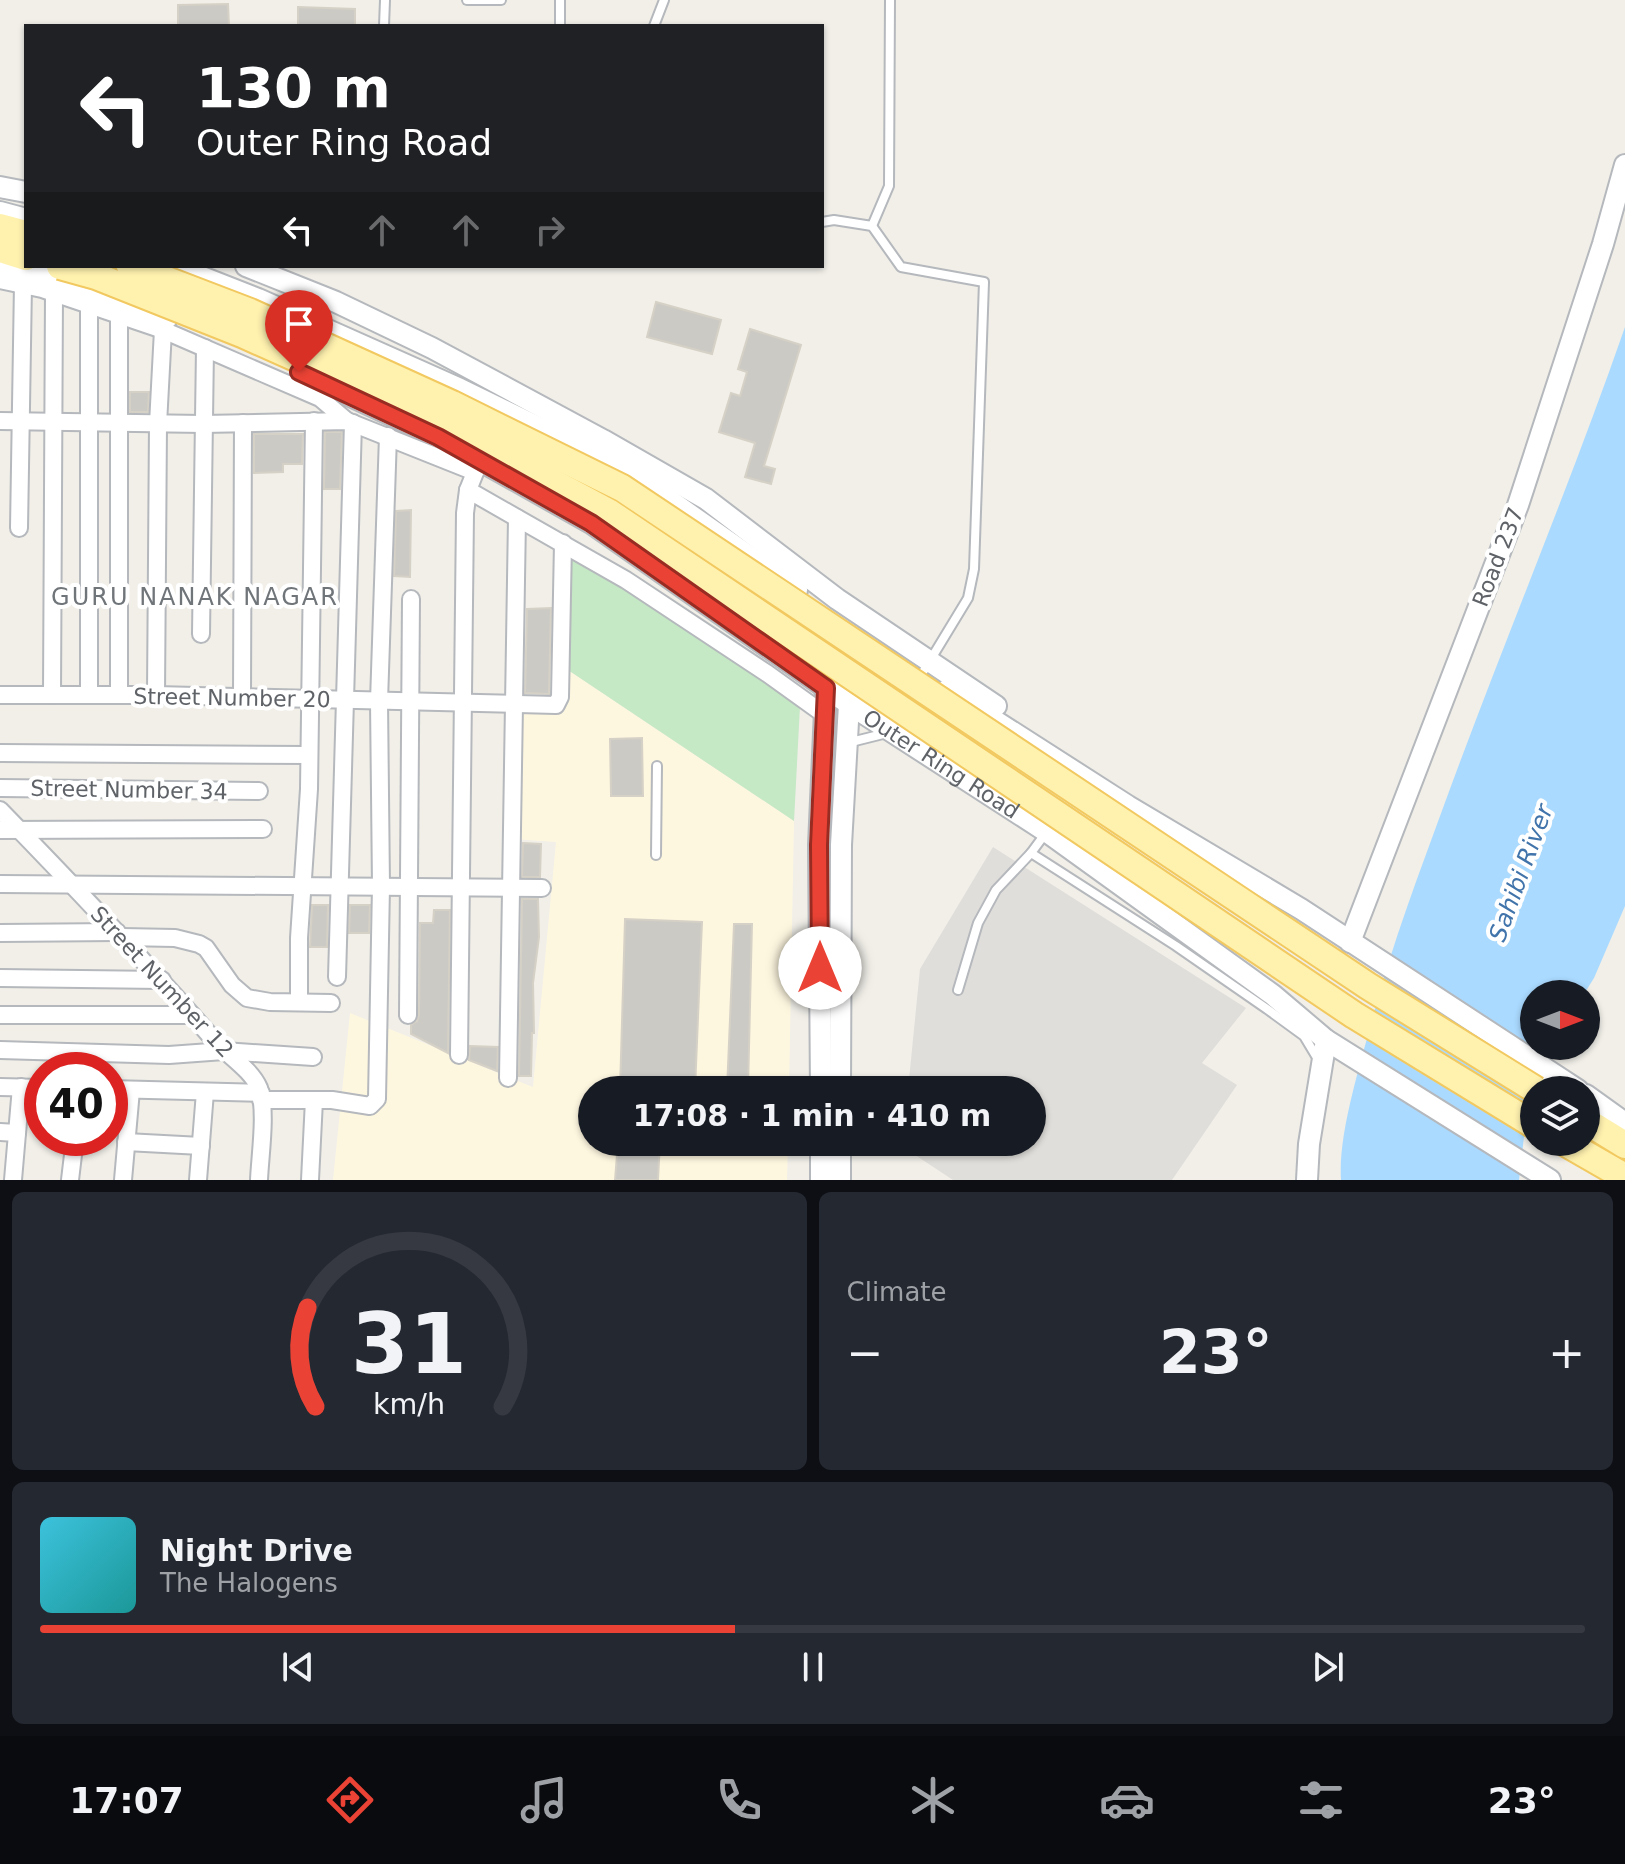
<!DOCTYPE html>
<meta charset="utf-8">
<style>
:root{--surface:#171b24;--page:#242831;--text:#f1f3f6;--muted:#9ea1a6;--line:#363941;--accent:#ea4335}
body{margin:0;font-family:"DejaVu Sans",sans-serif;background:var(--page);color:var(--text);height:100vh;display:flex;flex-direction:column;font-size:30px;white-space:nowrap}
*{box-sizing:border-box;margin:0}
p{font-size:26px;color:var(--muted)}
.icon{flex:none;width:44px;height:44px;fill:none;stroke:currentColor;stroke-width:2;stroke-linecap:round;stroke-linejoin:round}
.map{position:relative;height:1180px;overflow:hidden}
.sheet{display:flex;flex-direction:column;gap:12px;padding:12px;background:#0d0f14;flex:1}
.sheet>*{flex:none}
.banner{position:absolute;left:24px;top:24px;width:800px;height:244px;border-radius:0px;box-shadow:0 2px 6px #0004;background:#202124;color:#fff;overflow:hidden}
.needle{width:52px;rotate:90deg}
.tools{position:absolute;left:1520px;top:980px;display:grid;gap:16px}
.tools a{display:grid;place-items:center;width:80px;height:80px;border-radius:50%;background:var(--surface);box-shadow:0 2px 6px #0004;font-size:40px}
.speed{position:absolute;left:24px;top:1052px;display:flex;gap:16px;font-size:40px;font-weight:700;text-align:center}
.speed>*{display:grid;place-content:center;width:104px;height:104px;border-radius:50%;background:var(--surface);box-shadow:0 2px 6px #0004;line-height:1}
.speed .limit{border:12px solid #d22;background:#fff;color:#111}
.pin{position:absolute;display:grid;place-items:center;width:68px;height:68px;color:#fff;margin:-82px -34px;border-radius:50% 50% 50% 0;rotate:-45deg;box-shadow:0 0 8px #0007}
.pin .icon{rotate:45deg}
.me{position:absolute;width:88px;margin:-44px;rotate:0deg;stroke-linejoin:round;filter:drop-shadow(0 0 6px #0008)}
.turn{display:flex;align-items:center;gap:28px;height:168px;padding:0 40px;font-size:36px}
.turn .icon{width:104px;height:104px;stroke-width:2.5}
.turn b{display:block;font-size:56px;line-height:68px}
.lanes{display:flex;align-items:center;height:76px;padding:0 40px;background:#0003;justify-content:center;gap:40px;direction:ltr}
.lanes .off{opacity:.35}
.big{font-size:60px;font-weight:700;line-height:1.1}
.sheet .widget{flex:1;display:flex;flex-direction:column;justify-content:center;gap:12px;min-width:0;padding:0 28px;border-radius:12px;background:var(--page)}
.sheet .dial{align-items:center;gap:0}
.dial svg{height:208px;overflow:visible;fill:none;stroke:var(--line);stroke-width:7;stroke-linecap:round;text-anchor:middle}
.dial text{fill:var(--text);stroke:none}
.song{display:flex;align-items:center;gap:24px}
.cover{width:96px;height:96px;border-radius:12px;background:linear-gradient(135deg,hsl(190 70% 55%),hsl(180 70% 35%))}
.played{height:8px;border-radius:4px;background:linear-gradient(90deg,var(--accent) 45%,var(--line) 45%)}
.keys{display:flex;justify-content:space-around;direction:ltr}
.heat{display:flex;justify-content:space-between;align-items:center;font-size:44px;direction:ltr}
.sheet .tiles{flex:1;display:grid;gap:12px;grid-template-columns:1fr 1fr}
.widget:last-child{grid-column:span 2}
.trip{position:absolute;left:578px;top:1076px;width:468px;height:80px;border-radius:40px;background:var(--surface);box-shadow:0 2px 6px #0004;font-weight:700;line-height:80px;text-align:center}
.menu{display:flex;height:128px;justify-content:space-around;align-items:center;background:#090b0e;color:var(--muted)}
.menu .icon{width:56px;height:56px}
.menu .current{color:var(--accent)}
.menu b{font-size:36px;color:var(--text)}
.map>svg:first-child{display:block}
.commercial{fill:#fef7e0}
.industrial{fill:#e0deda}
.green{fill:#c5e8c5}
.water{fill:#aadaff}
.building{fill:#cccac5;stroke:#d6d1c6;stroke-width:2}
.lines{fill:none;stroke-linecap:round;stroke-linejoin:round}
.service-casing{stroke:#b5b8bc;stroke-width:12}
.minor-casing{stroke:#b5b8bc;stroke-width:20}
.tertiary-casing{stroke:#b5b8bc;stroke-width:24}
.primary-casing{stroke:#f2c960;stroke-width:30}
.service{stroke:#fff;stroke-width:8}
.minor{stroke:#fff;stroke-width:16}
.tertiary{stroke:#fff;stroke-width:20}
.primary{stroke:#fff2af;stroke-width:26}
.primary-bridge-casing{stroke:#f2c960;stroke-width:30;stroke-linecap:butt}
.primary-bridge{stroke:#fff2af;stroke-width:26}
.route-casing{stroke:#982c22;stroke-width:20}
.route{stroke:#ea4335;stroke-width:14}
.labels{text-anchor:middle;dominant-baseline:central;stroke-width:8;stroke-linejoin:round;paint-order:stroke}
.street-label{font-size:22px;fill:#5f6368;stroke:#fff}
.neighbourhood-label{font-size:24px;letter-spacing:2px;fill:#70757a;stroke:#fff}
.water-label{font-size:24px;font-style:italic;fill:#4174aa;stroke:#fff}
</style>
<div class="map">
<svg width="1625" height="1180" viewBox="0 0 1625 1180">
<rect width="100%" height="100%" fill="#f1efe8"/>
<path class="commercial" d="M565,668L794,821L789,1090H592V1142H788L787,1180H333L350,1013L533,1087L556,842L513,839L515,706H564Z"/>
<path class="industrial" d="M993,847L1246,1008L1202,1063L1237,1085L1172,1180H953L903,1147V1142H1032V1090H908L920,969Z"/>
<path class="green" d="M572,551L800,706L794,821L565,668Z"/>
<path class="water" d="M1625,327V906L1594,978L1584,994H1534V1046H1550L1531,1075L1519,1180H1341C1338,1134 1360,1066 1372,1020C1392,944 1420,871 1447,797C1505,639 1570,485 1625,327Z"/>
<g class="building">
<path d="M228,4L229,26H178V5Z"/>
<path d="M298,7L355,9V26H298Z"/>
<path d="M656,302L721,320L712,354L647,337Z"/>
<path d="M750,329L801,345L764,466L775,469L771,484L745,477L755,443L719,432L731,393L740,396L747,372L738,369Z"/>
<path d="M130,392H149L148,412H130Z"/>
<path d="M325,432H342L340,489H324Z"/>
<path d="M254,434H303L302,464H283V472L254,473Z"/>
<path d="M411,510L410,577L394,576L396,511Z"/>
<path d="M551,608L549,694L525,693L527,609Z"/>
<path d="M642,738L643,796H611L610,739Z"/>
<path d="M523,843L541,844L540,877H522Z"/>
<path d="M522,899H538L539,937L533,983L534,1033H532L531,1076H519Z"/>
<path d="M312,905H328L327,947H310Z"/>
<path d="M350,905H370L369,933H349Z"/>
<path d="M434,910H450L448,1053L411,1034V1025L417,1021L419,1015L420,923H433Z"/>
<path d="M625,919L702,922L695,1090H620Z"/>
<path d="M734,924H752L748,1090H727Z"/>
<path d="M470,1046L498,1047L497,1071L469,1060Z"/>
<path d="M618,1142H660L658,1180H615Z"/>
</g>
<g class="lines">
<defs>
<g id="service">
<path d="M467,0H501"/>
<path d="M384,26L385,0"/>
<path d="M560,26V0"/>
<path d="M654,26L664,0"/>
<path d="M822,222L834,220L872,226L901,267L984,282L974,569L968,598L903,705"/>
<path d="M872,226L889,186L890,0"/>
<path d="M847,743L883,734L887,730"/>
<path d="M1045,834L1031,853L1176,946L1267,1009L1304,1036L1319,1061"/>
<path d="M656,855L657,766"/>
<path d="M958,990L978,923L996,890L1031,853"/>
</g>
<g id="minor">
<path d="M0,280L42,289L163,330L320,398L347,421"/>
<path d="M89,304V695"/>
<path d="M119,315V695"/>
<path d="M0,421L203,424L347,421L475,472"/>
<path d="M468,490L626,580L768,674L825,715"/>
<path d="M19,528L23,284"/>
<path d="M201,634L205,348"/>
<path d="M0,695H156L556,705L560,697L563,543"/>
<path d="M52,695L54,293"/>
<path d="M156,695L158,424L163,330"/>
<path d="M242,697L243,423"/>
<path d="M0,753L309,755"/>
<path d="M0,788L259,791"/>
<path d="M0,810C73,885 145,961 213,1039C227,1055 251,1069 259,1088C267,1111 260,1155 259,1180"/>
<path d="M0,830L263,829"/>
<path d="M0,884L542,888"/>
<path d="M0,933L117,932"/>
<path d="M122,937L175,938L199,944L206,948L232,985L247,998L270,1002L331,1003"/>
<path d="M337,977L353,423"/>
<path d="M0,978L162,980"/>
<path d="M299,1002V938L309,789L314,421"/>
<path d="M0,1015H192"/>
<path d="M408,1015L411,599"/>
<path d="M0,1050L169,1055L224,1051L313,1057"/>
<path d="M459,1055L465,513L468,490L480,460"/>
<path d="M508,1078L517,518"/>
<path d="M0,1087L42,1088"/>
<path d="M110,1089L261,1093"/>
<path d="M261,1100H332L370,1106L377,1099L381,886L379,701L388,436"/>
<path d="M0,1132L17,1133"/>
<path d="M126,1142L201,1146"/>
<path d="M13,1180L21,1087"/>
<path d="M70,1180L75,1138"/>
<path d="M123,1180L131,1090"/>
<path d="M198,1180L205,1092"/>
<path d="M310,1180L314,1100"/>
</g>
<g id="tertiary">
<path d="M0,187L26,192"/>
<path d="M0,212L26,219"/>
<path d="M0,265L21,268L167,318"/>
<path d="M174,266L258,299L460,389L628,471L797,590"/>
<path d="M246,266L336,302L432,348L603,440L706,499L837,599L996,706"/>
<path id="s1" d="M348,395L438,437L591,523L849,704L1047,832L1273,995L1326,1040L1550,1180"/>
<path d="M947,690L1128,806L1301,909L1578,1090"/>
<path d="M1350,942L1518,505L1603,244L1625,165"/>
<path d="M821,1090L819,845L826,688"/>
<path d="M840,1090L841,845L849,704"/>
<path d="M1586,1095L1625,1123"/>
<path d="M821,1180V1142"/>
<path d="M840,1180V1142"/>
<path d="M1307,1180L1309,1144L1326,1040"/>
</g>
<g id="primary">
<path d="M0,227L26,234"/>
<path d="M0,249L26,257"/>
<path d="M1586,1121L1625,1145"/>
<path d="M1564,1142L1625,1177"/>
</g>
</defs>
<use href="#service" class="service-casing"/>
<use href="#minor" class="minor-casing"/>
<use href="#tertiary" class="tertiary-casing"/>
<use href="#primary" class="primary-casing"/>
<use href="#service" class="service"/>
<use href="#minor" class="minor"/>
<use href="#tertiary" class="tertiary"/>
<use href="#primary" class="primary"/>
<defs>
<g id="primary-bridge">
<path d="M60,266L96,276L242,334L444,424L610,513L1354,1015L1534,1125"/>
<path d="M130,266L250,312L452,404L622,488L1368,986L1536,1090"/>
</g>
</defs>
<use href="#primary-bridge" class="primary-bridge-casing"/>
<use href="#primary-bridge" class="primary-bridge"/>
</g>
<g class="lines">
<defs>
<path id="route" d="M299,372L438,437L591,523L826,688L819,845L820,968"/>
</defs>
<use href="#route" class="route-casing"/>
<use href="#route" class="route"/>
</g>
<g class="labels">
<g class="street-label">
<text transform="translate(1498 557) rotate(-69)">Road 237</text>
<text transform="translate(232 698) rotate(1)">Street Number 20</text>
<text stroke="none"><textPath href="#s1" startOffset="700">Outer Ring Road</textPath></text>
<text transform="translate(129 790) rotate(1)">Street Number 34</text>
<text transform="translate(162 982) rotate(47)">Street Number 12</text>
</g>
<g class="neighbourhood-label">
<text x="195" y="597">GURU NANAK NAGAR</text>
</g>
<g class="water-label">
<text transform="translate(1521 873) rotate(-70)">Sahibi River</text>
</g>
</g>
</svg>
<div class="tools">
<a><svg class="needle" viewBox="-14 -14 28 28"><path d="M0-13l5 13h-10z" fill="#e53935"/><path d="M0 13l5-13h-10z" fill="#9ea1a6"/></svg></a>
<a><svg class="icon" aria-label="layers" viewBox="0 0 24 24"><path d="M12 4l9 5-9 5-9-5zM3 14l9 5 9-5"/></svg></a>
</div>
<div class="speed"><div class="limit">40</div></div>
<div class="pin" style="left:299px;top:372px;background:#d93025"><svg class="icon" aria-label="arrive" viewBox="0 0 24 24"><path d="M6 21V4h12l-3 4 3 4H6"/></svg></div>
<svg class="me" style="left:820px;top:968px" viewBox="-20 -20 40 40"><circle r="19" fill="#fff"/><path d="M0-13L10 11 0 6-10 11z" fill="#ea4335"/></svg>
<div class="trip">17:08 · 1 min · 410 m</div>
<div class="banner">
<div class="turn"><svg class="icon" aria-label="left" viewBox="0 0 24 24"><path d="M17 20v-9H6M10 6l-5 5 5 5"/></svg><div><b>130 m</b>Outer Ring Road</div></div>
<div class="lanes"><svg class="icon" aria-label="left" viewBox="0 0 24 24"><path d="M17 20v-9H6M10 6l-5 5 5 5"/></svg><svg class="icon off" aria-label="ahead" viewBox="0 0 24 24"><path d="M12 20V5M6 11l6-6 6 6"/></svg><svg class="icon off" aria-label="ahead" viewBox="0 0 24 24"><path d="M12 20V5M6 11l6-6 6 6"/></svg><svg class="icon off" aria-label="right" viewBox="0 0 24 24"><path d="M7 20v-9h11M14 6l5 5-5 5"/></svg></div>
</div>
</div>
<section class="sheet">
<div class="tiles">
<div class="widget dial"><svg viewBox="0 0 100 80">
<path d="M14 69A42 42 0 1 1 86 69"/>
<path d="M14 69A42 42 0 0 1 11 31" stroke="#ea4335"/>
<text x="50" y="56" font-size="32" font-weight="700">31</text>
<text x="50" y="72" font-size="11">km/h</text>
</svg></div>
<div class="widget"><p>Climate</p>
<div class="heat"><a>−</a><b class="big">23°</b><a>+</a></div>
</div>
<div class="widget">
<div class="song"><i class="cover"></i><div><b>Night Drive</b><p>The Halogens</p></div></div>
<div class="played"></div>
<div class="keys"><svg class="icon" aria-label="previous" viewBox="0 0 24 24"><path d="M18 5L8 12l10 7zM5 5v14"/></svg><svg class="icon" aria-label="pause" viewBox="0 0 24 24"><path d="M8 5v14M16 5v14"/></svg><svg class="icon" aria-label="next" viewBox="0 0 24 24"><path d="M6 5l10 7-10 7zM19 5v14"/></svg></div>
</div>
</div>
</section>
<nav class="menu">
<b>17:07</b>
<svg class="icon current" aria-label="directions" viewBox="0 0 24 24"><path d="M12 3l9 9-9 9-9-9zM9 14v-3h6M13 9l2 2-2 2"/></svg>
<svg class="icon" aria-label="music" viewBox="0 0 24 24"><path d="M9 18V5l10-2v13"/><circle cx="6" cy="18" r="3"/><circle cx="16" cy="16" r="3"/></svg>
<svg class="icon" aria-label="phone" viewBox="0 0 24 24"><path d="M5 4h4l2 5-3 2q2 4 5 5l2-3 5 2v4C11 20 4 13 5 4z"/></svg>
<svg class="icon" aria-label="climate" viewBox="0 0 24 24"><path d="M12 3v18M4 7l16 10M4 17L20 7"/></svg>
<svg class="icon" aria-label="car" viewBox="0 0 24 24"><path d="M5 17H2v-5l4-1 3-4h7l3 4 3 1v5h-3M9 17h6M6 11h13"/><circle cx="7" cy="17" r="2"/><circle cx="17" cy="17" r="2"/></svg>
<svg class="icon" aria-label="filters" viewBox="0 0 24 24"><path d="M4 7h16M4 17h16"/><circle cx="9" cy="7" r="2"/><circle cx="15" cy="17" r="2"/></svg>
<b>23°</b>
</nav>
